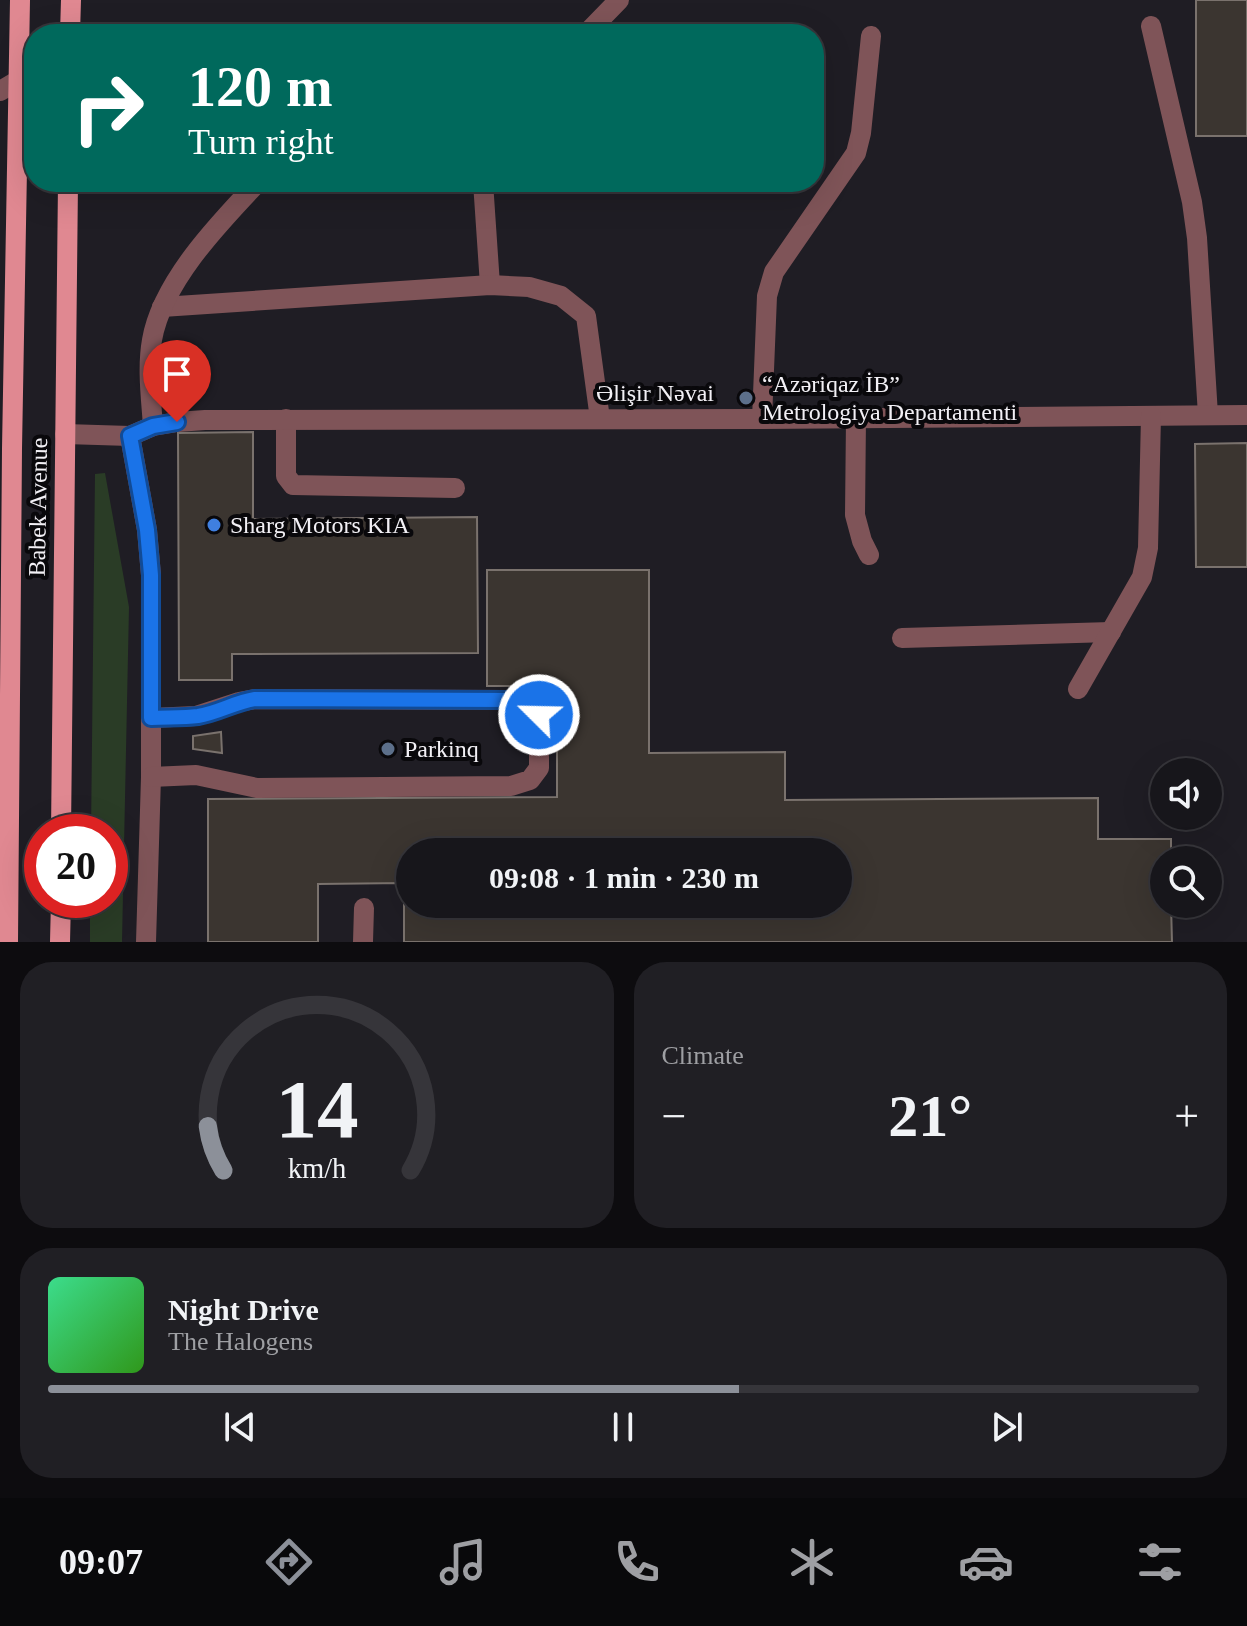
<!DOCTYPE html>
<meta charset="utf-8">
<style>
:root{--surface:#17161b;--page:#201f24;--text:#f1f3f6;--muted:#9e9fa3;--line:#36353a;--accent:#8c9099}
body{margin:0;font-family:"Times New Roman",serif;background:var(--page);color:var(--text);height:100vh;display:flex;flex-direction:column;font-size:30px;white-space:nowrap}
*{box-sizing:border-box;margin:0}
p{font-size:26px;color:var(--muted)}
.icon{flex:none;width:44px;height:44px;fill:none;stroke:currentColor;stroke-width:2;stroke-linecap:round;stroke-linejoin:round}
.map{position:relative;height:942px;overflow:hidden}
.drawer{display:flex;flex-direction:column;gap:20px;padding:20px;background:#0d0c0f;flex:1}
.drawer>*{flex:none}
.top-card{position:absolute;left:24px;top:24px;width:800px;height:168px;border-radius:32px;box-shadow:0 8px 32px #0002,0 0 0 2px var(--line);background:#00695c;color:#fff;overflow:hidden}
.controls{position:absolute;left:1150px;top:758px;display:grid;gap:16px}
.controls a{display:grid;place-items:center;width:72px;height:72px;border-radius:50%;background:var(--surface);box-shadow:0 8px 32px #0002,0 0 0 2px var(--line);font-size:40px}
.speed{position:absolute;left:24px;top:814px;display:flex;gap:16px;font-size:40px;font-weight:700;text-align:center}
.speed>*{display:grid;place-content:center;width:104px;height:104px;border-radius:50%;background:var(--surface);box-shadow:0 8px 32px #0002,0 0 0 2px var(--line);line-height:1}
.speed .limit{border:12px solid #d22;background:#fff;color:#111}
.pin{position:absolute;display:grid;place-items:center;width:68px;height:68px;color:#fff;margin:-82px -34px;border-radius:50% 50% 50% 0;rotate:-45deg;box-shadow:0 0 8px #0007}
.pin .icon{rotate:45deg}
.me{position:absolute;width:88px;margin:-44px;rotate:293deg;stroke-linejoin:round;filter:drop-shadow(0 0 6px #0008)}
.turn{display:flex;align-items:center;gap:28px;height:168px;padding:0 32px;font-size:36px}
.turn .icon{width:104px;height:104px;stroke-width:2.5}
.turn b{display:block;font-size:56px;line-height:68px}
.big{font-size:60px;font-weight:700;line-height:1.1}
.drawer .card{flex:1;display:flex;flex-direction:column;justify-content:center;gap:12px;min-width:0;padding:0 28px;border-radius:32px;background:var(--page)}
.drawer .dial{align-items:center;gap:0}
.dial svg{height:208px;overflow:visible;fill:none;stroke:var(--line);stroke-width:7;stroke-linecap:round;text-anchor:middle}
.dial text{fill:var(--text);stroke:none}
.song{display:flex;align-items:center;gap:24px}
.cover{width:96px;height:96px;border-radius:12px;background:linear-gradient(135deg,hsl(150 70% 55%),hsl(110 70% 35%))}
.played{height:8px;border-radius:4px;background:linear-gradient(90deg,var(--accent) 60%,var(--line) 60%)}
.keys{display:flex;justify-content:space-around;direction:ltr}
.heat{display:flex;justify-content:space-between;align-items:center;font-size:44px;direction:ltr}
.drawer .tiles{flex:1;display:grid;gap:20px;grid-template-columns:1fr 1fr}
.card:last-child{grid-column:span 2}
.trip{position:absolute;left:396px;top:838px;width:456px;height:80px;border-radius:40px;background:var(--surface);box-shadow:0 8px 32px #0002,0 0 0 2px var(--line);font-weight:700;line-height:80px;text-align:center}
.menu{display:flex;height:128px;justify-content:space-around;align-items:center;background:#09090b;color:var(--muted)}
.menu .icon{width:56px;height:56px}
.menu .on{color:var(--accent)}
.menu b{font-size:36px;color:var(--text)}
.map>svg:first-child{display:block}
.green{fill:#2a3c26}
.building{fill:#3b3530;stroke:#7a726d;stroke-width:2;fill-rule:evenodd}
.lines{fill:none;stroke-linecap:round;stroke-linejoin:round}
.minor{stroke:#7f5458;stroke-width:20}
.major{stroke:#e08891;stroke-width:20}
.route-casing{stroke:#114b97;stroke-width:20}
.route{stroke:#1a73e8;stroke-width:14}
.service-dot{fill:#5c6f8a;stroke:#09080b;stroke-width:3}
.shop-dot{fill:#3f7fe0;stroke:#09080b;stroke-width:3}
.labels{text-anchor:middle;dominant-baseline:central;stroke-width:8;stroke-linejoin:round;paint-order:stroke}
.poi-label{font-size:24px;fill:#f2f0f5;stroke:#09080b;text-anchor:start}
.street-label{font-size:24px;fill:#f2f0f5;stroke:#09080b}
</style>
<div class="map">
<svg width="1247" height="942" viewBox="0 0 1247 942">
<rect width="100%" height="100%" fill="#1f1d24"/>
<path class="green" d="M105,473L129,607L122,942H90V900H110V832H91L95,474Z"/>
<g class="building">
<rect x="1196" y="0" width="51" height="136"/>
<path d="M253,432V519L477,517L478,653L232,654V680H179L178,433Z"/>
<path d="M1247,443V567H1196L1195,444Z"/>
<path d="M487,570H649V753L785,752V800L1098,798V839H1171V860H1164V904H1171L1172,942H404V883L318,884V942H208V799L557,797V686H487ZM410,852H838V904H410Z"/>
<path d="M221,732L222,753L193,749V736Z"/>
</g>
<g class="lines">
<g class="minor">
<path d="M1151,26L1192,202L1197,238L1208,415"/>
<path d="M586,34L619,0"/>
<path d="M0,91L19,80"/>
<path d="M483,182L490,285"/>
<path d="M162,307L490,285L529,287L561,296L586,316L600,419"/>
<path d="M856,418L855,515L862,541L869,555"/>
<path d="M286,419V476L293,485L455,488"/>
<path d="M762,419L767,296L774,272L856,153L861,133L871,36"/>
<path d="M153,426C151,397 147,368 152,340C162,282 219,223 258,182"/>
<path d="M65,434L130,436L153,426L177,422L205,420L762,419L1247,415"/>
<path d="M130,436L147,530L151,575V777L146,942"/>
<path d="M902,638L1111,632"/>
<path d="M1078,689L1142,577L1148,548L1151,416"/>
<path d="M151,718L196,716L239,702L255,699L513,700L530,705L539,715V768L530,780L511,786L257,788L196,775L151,777"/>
<path d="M363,942L364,908"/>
</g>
<g class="major">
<path d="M70,34L71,0"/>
<path d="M61,832L68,182"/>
<path d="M8,942L12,449L20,0"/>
<path d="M60,942L61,900"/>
</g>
</g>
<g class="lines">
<defs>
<path id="route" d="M177,422L153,426L130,436L147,530L151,575V718C166,717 182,718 198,716C218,713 235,702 255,699L513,700L530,705L539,715"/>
</defs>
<use href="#route" class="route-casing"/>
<use href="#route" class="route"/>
</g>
<g class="service-dot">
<circle cx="746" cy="398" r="8"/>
<circle cx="388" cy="749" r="8"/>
</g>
<circle class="shop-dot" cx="214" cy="525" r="8"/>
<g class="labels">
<g class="poi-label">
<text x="762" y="384">“Azəriqaz İB”<tspan x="762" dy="28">Metrologiya Departamenti</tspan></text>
<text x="230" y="525">Sharg Motors KIA</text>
<text x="404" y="749">Parkinq</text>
</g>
<g class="street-label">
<text x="655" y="393">Əlişir Nəvai</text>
<text transform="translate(38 507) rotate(-89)">Babek Avenue</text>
</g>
</g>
</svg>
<div class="controls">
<a><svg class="icon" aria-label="sound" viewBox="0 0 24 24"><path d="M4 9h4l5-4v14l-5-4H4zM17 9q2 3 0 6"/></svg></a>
<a><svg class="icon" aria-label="search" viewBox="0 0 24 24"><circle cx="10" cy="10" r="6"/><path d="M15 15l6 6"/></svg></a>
</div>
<div class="speed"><div class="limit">20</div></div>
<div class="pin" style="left:177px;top:422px;background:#d93025"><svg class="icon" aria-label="arrive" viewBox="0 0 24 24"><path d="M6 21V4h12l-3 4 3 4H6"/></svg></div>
<svg class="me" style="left:539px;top:715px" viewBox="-20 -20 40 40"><circle r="17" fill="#1a73e8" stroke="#fff" stroke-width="3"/><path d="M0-11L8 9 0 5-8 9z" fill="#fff"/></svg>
<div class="trip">09:08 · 1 min · 230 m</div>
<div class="top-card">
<div class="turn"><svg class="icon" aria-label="right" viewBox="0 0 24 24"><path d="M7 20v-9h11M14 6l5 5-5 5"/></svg><div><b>120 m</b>Turn right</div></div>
</div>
</div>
<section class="drawer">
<div class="tiles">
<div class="card dial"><svg viewBox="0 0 100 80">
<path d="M14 69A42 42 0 1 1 86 69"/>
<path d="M14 69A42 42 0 0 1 8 52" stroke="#8c9099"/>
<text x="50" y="56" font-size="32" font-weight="700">14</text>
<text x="50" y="72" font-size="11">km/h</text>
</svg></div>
<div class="card"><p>Climate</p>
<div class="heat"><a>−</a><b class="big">21°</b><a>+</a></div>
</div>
<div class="card">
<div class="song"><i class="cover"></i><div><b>Night Drive</b><p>The Halogens</p></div></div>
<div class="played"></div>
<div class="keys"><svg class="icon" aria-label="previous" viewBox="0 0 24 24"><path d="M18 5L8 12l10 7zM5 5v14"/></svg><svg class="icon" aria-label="pause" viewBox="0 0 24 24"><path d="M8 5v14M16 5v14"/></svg><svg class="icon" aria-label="next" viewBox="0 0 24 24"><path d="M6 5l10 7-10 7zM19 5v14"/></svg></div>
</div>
</div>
</section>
<nav class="menu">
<b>09:07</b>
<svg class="icon on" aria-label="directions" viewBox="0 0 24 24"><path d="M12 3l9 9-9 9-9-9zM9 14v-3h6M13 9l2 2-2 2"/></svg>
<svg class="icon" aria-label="music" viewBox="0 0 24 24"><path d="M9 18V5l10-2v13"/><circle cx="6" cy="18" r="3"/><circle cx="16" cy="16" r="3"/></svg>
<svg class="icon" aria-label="phone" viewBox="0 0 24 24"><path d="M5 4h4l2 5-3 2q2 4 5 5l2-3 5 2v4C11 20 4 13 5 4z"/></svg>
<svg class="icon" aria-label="climate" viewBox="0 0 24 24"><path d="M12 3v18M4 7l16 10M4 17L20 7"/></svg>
<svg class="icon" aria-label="car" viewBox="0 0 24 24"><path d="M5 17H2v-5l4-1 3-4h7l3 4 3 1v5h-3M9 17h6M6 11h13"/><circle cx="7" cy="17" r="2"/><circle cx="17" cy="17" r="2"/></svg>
<svg class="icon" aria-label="filters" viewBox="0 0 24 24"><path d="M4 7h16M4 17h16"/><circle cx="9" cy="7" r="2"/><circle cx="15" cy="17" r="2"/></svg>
</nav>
